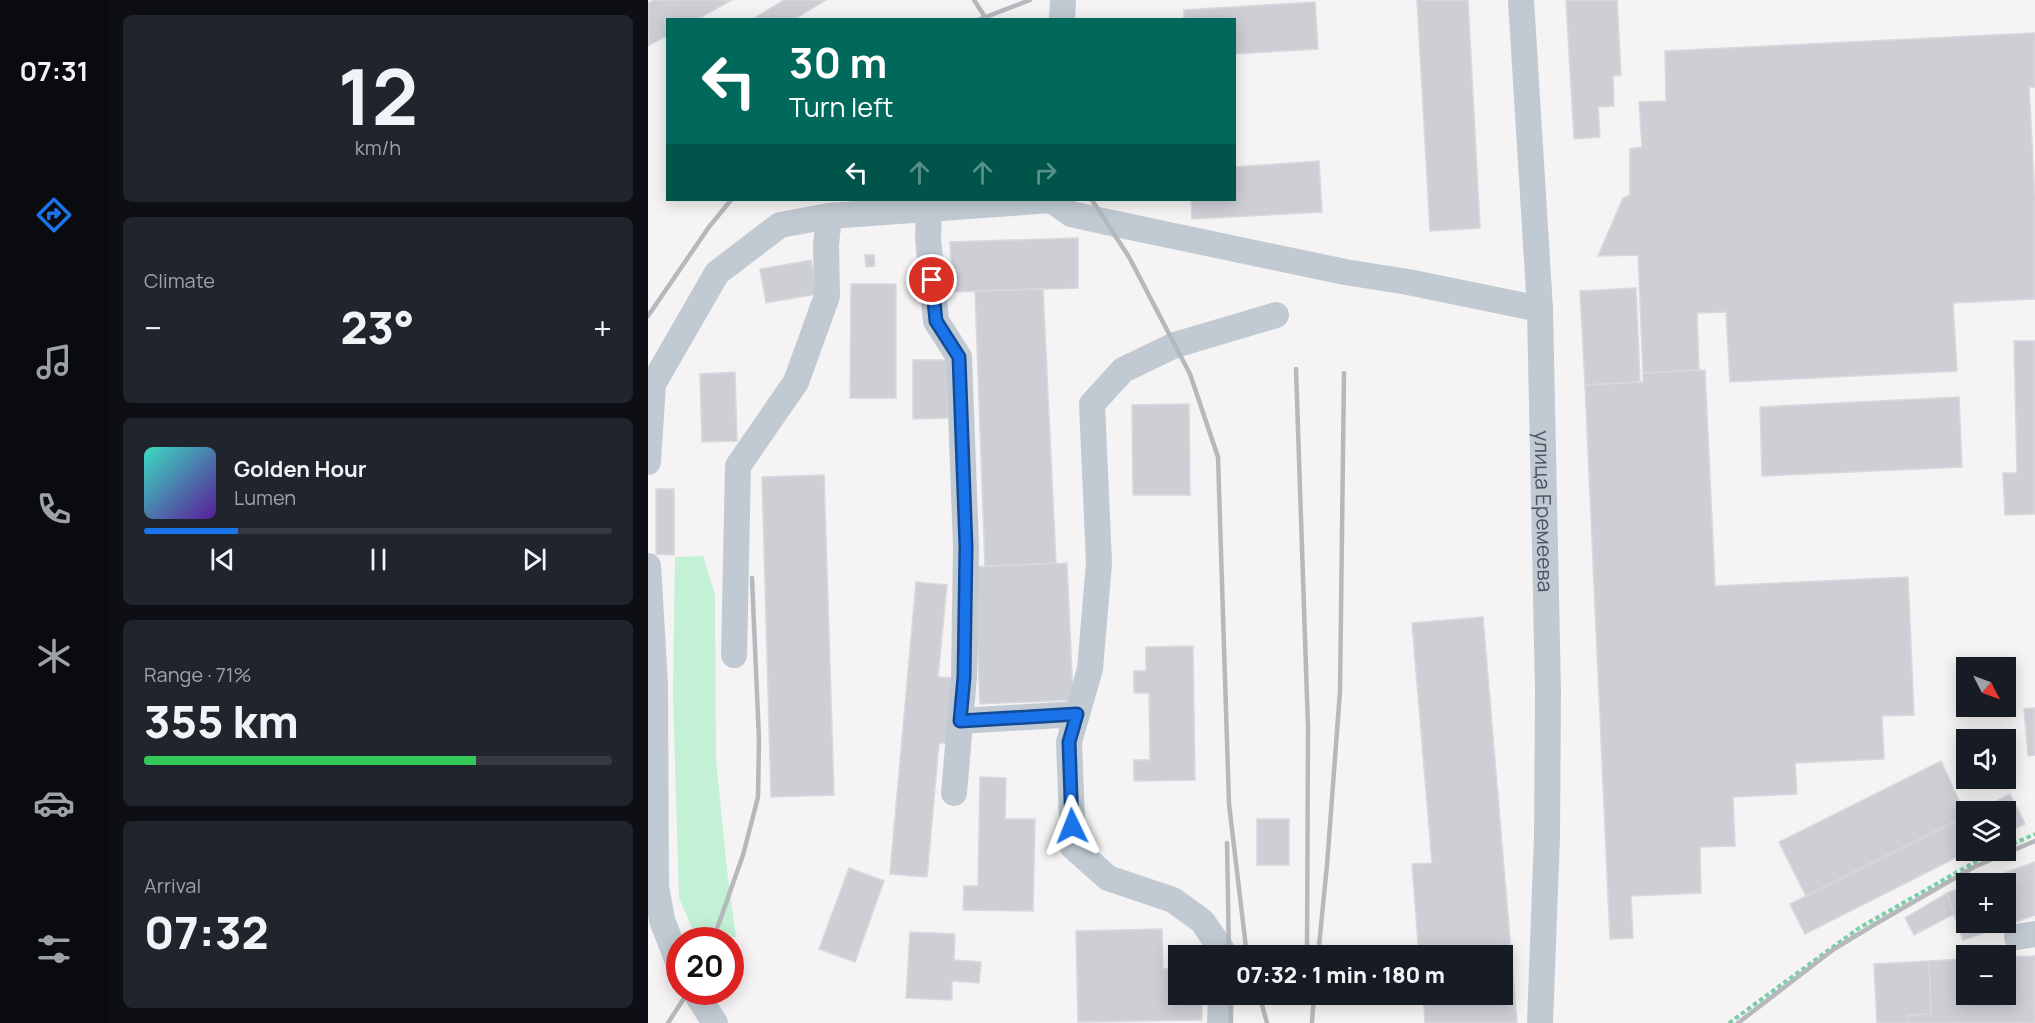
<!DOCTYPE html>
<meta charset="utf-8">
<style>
:root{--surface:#171b24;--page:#20242c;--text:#f1f3f6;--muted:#9ea1a6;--line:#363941;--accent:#1a73e8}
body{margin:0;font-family:Manrope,sans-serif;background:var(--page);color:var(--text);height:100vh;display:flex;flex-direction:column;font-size:22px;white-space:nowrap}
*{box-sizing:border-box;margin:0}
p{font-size:20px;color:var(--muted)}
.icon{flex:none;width:33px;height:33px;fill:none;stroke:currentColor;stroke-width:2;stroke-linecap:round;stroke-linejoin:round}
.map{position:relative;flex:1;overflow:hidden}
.panel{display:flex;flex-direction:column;gap:15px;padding:15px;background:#0d0f14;width:540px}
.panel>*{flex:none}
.banner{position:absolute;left:18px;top:18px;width:570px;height:183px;border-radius:0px;box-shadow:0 3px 15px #0003;background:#00695c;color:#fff;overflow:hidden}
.needle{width:39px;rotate:132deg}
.buttons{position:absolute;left:1308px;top:657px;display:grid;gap:12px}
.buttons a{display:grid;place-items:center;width:60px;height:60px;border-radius:0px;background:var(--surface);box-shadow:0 3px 15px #0003;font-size:30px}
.speed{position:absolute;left:18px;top:927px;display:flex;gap:12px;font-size:30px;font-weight:700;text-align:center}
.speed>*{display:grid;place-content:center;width:78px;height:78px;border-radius:50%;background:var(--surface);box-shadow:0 3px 15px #0003;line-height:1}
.speed .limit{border:9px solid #d22;background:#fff;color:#111}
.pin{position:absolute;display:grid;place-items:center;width:51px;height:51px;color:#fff;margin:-26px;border:3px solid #fff;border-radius:50%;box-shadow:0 2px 6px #0007}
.me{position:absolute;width:66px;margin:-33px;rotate:358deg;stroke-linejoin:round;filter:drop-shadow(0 0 4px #0008)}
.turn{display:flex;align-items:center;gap:21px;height:126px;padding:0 24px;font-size:27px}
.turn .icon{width:78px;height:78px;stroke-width:2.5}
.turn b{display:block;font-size:42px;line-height:51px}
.lanes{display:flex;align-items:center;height:57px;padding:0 24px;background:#0003;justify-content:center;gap:30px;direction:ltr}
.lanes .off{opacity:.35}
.big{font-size:45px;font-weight:800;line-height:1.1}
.panel .widget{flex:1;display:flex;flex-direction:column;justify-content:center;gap:9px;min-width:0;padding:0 21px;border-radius:9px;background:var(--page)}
.panel .dial{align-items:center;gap:0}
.dial b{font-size:78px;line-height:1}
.song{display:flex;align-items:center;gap:18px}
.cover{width:72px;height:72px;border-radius:9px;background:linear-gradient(135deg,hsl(170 70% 55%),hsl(270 70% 35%))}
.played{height:6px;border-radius:3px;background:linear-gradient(90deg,var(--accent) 20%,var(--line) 20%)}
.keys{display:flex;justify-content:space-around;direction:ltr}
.heat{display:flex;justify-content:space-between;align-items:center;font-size:33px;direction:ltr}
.charge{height:9px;border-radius:4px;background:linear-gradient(90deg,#34c759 71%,var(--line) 0)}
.trip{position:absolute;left:520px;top:945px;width:345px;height:60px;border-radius:0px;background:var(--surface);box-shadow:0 3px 15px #0003;font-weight:800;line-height:60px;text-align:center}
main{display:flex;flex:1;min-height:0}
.tab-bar{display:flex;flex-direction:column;width:108px;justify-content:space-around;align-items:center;background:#090b0e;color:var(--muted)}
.tab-bar .icon{width:42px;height:42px}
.tab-bar .on{color:var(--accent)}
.tab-bar b{font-size:27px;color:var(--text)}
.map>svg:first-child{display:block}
.green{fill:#c3f1d5}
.building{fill:#cdcfd5;stroke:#d7d9de;stroke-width:1.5}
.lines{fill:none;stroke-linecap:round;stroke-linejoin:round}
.path{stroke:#7ad0a6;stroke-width:4;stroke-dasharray:4.5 3;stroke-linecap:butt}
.minor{stroke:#c1cad2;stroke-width:26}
.rail{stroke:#b5b8bd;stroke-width:4.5}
.route-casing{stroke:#114b97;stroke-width:15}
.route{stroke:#1a73e8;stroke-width:10}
.labels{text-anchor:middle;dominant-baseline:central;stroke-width:4.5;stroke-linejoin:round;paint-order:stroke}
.street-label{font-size:21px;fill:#4a5661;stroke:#fff}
</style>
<main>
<nav class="tab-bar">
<b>07:31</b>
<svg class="icon on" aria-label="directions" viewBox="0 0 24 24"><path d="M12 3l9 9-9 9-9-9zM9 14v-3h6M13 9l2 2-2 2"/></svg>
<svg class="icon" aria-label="music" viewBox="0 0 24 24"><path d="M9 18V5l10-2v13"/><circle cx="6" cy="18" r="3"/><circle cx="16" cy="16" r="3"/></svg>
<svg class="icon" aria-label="phone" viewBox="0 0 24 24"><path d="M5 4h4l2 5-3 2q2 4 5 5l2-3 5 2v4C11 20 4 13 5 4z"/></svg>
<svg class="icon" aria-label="climate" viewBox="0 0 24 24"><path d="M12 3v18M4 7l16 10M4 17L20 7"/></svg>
<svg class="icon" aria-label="car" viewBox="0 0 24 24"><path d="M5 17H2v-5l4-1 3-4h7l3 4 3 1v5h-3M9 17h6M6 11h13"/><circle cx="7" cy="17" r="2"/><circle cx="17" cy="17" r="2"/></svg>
<svg class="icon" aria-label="filters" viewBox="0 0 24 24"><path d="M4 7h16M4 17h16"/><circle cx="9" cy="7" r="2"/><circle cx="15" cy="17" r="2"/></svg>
</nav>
<section class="panel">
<div class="widget dial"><b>12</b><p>km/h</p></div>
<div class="widget"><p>Climate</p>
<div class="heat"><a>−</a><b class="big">23°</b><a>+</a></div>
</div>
<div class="widget">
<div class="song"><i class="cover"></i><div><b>Golden Hour</b><p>Lumen</p></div></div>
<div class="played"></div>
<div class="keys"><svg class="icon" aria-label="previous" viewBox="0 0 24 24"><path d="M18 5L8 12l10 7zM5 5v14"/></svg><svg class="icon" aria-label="pause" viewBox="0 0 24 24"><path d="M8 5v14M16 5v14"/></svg><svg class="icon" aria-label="next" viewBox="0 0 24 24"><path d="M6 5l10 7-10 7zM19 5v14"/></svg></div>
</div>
<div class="widget"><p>Range · 71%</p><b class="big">355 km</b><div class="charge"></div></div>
<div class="widget"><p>Arrival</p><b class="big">07:32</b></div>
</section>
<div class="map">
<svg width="1387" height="1023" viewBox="0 0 1387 1023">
<rect width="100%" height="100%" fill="#f5f3f3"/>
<path class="green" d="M55,556L67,595L68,760L79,870L88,937H48L31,898L25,694L27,557Z"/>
<g class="building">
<path d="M6,0H84L48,20H20V35L0,46V3Z"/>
<path d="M136,0H178L145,20H103Z"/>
<path d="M769,0H820L832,228L782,231Z"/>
<path d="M918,0H969L973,75L965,76L966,106L950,107L952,137L926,139Z"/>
<path d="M667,2L670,49L586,54V20H536V10Z"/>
<path d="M1387,33V87H1381L1387,198V299L1305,303L1309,371L1082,382L1078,312L1049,313L1051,370L995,373L990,255L950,256L975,198L982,195V149L994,147L991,102L1018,101L1017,51Z"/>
<path d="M671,161L674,212L544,219L543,200H586V167Z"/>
<path d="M430,238V288L305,292L302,242Z"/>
<path d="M217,255H226L227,266L218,267Z"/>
<path d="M163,260L169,294L118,303L112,269Z"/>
<path d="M203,284H248V398H202Z"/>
<path d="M988,288L992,382L937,385L932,291Z"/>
<path d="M395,289L408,563L337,566L327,291Z"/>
<path d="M1366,341H1387V514L1357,515L1355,473H1369Z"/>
<path d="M265,360H299L300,418L265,419Z"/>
<path d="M1057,370L1067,586L1260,577L1266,715L1234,716L1236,759L1147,763L1149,794L1085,797L1087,846L1052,847L1053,893L983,896L985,938L962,939L937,385L995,382V373Z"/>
<path d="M87,372L89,441L54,442L52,374Z"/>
<path d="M1311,397L1314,467L1114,476L1112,407Z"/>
<path d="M541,404L542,495H485L484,405Z"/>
<path d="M176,475L186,795L123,797L114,477Z"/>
<path d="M8,489H26V555L8,554Z"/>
<path d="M419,563L425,700L332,704L326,567Z"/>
<path d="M268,582L299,585L290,677L305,678L299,743H291L279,877L242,874Z"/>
<path d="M835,617L869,1023H777L775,994H855V956H771L764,864L784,863L764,623Z"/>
<path d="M545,646L547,780L486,781V760H502L501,693H486V671H498V647Z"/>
<path d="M1387,708V755L1380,756L1376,709Z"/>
<path d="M1293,761L1318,816L1158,896L1131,842Z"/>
<path d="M332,777L358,778L357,819H387L385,911L315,910L316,886H330Z"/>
<path d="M1362,794L1377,824L1358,833V812H1327Z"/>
<path d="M1318,816V850H1323L1157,934L1142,904Z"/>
<rect x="609" y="819" width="32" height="46"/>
<path d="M1387,862V915L1315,940L1299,893L1318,886V922H1358V884H1325Z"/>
<path d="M201,868L236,881L207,962L171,949Z"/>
<path d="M1299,893L1306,914L1266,935L1257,918Z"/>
<path d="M514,929L515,969L531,968V994H554V1020L430,1022L428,931Z"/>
<path d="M262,932L307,934L306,960L333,962L331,983L304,981V1000L258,998Z"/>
<path d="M1387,956V1023H1260L1259,1015L1283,1014L1281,961L1318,959V994H1358V957Z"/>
<path d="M1281,961L1283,1014L1259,1015L1260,1023H1229L1226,964Z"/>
</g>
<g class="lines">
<g class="path">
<path d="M1358,847L1387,834"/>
<path d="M1081,1023L1211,928L1348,850"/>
</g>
<g class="minor">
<path id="s1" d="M873,0L892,309L900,692L899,836L892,1023"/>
<path d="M414,20L415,0"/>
<path d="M404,200L423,214L459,222L697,272L760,282L892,309"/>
<path d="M281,209L280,238L288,321L311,357L318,547L316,677L306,793"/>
<path d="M0,462L5,384L69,273L132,225L181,216L404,200"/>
<path d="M0,566L7,683L8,886L14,920L32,967"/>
<path d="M86,655L90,466L148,382L179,296L178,245L181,216"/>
<path d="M312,721L429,714"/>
<path d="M1369,937L1387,934"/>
<path d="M574,956V950L554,921L525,900L460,878L425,847L421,742L442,669L451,563L444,404L475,370L527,345L628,315"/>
<path d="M47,992L67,1023"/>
<path d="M572,1023L573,994"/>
</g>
<g class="rail">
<path d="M326,0L339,20"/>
<path d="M330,20L382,0"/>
<path d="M444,200L481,257L542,374L570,457L581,804L599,956"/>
<path d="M0,316L61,227L83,200"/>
<path d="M648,369L660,727L659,956"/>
<path d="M579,843L581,956"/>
<path d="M65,940L95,855L110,797L111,740L104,578"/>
<path d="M670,956L679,865L692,691L696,373"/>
<path d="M582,994L583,1023"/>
<path d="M611,994L619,1023"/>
<path d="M20,1023L40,992"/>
<path d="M664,1023L666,994"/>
<path d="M1090,1023L1186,949L1229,923L1326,867L1387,841"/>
</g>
</g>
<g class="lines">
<defs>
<path id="route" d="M284,280L288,321L311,357L318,547L316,677L312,721L429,714L421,742L424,826"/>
</defs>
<use href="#route" class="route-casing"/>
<use href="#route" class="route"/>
</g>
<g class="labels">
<g class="street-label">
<text stroke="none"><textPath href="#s1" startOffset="512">улица Еремеева</textPath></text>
</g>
</g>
</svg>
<div class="buttons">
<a><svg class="needle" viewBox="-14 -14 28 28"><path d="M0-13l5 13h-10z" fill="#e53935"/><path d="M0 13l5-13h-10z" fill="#9ea1a6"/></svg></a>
<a><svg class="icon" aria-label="sound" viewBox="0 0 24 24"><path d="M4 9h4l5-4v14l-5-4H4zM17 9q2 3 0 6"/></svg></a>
<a><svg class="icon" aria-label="layers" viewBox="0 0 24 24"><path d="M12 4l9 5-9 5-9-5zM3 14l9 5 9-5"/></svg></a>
<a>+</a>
<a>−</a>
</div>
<div class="speed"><div class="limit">20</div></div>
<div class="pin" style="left:284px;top:280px;background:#d93025"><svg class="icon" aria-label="arrive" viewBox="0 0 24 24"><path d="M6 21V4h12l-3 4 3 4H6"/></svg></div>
<svg class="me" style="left:424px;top:826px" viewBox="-20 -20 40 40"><path d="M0-17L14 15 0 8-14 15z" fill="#1a73e8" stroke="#fff" stroke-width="4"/></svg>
<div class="trip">07:32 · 1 min · 180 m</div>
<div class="banner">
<div class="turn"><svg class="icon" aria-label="left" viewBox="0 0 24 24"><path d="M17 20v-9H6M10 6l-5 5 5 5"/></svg><div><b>30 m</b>Turn left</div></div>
<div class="lanes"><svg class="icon" aria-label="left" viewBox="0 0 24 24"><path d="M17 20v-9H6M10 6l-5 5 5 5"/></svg><svg class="icon off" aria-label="ahead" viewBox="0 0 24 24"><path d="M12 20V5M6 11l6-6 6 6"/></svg><svg class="icon off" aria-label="ahead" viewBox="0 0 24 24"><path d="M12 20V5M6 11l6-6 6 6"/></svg><svg class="icon off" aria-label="right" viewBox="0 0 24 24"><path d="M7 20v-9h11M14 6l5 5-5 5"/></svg></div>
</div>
</div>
</main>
